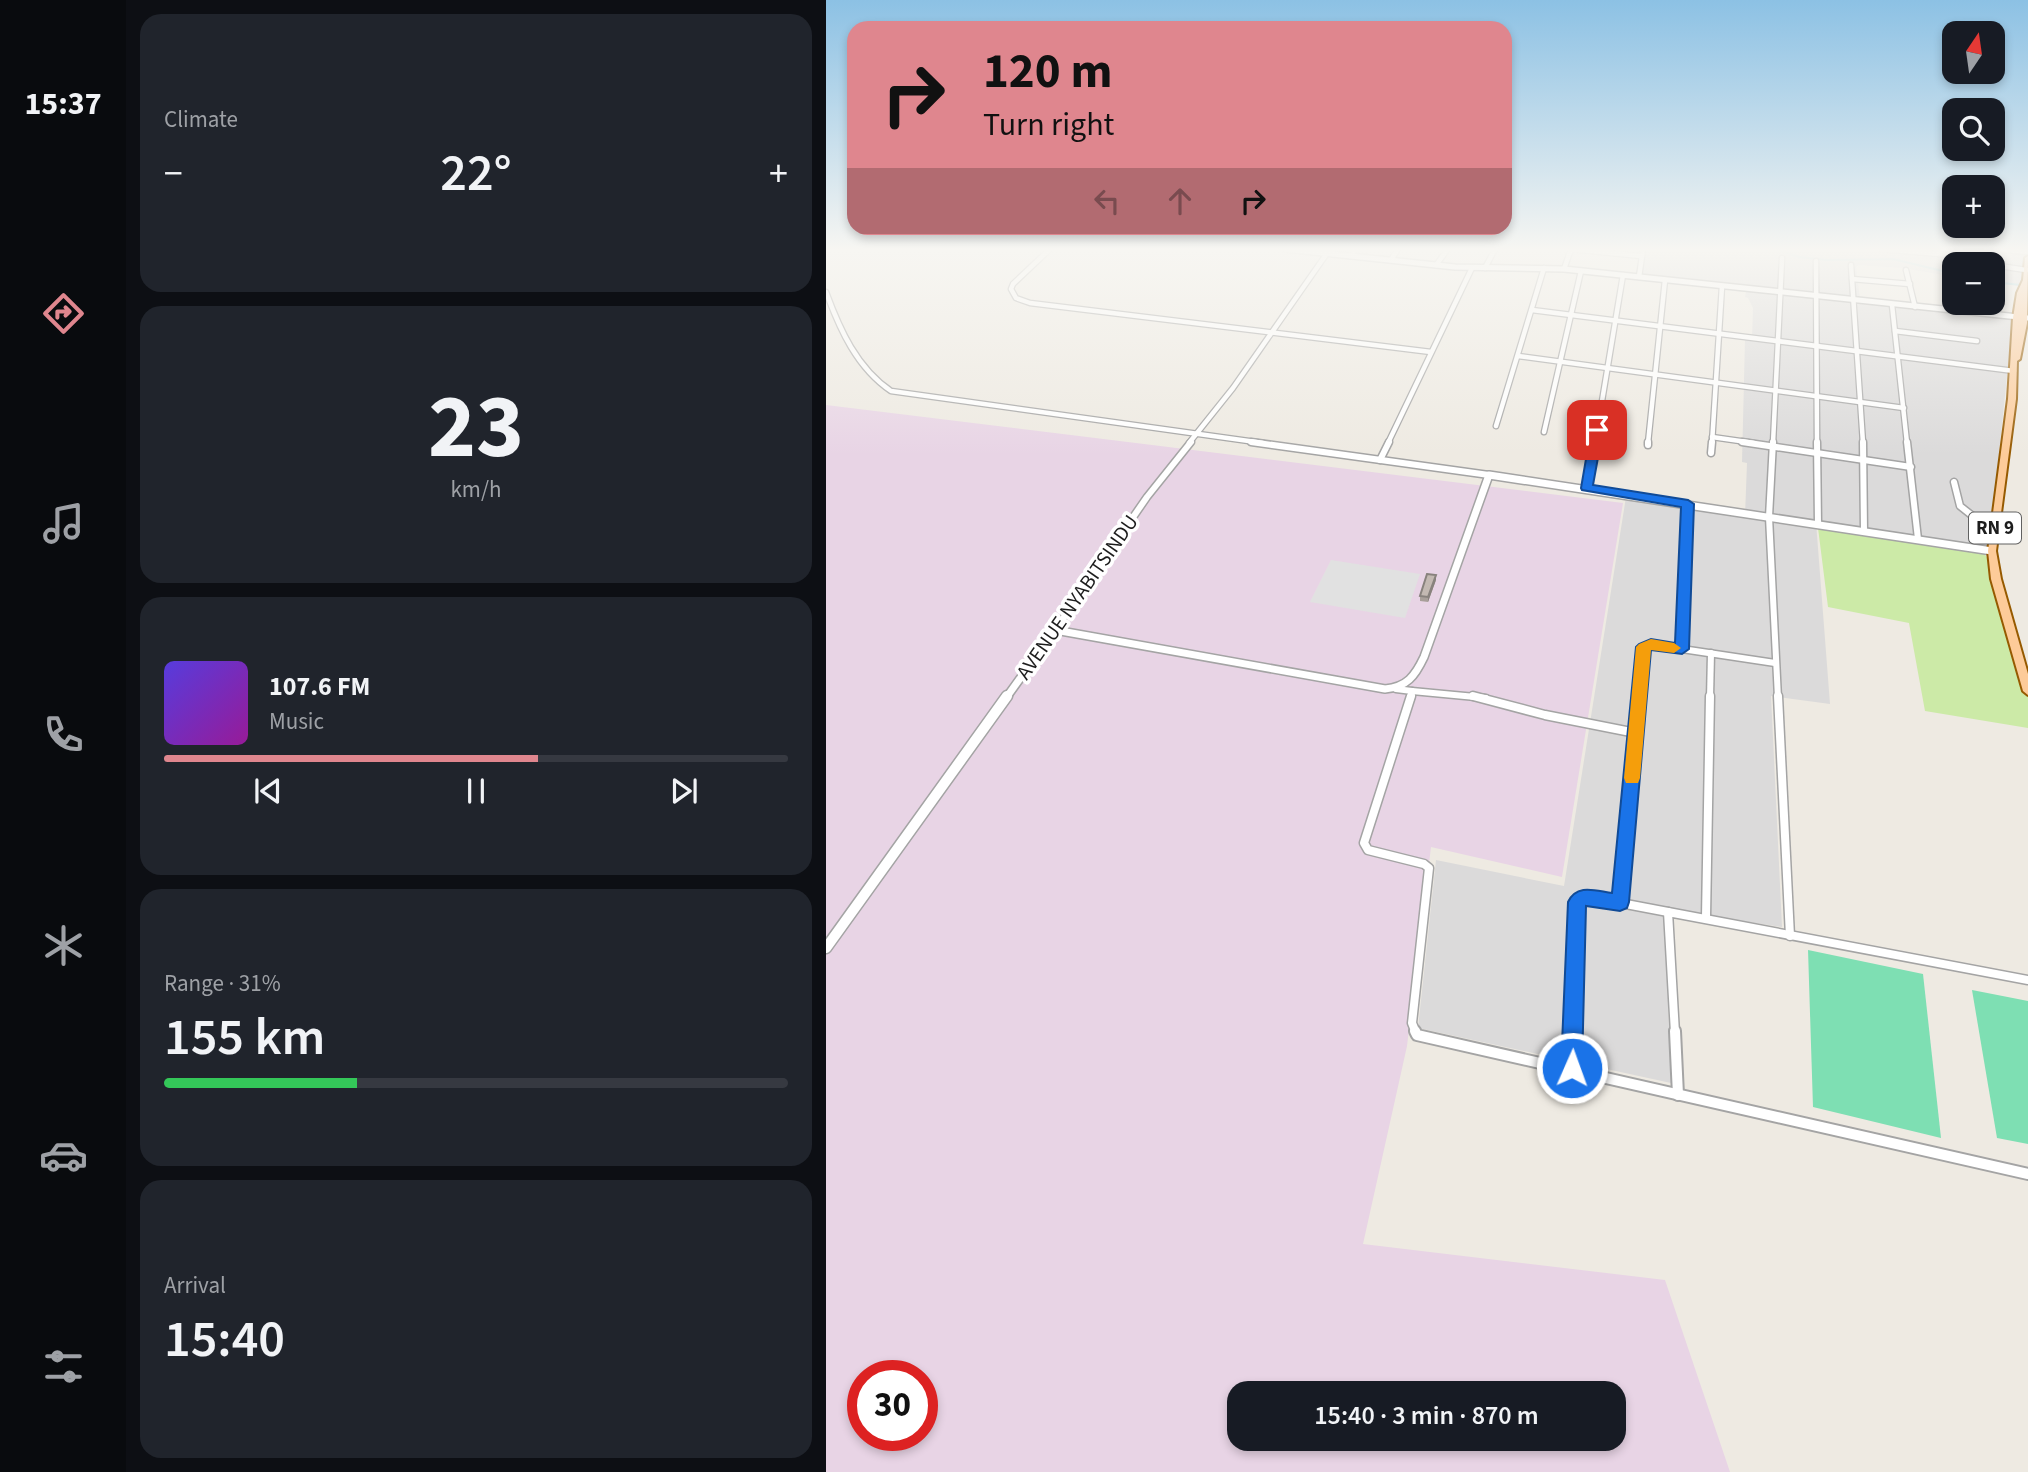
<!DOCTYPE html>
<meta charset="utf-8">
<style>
:root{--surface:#171b24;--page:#20242c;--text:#f1f3f6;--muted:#9ea1a6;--line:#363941;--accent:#df868e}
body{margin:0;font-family:"Source Sans 3",sans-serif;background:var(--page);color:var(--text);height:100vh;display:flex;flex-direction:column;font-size:26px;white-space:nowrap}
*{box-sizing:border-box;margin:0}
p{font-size:23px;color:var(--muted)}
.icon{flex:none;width:38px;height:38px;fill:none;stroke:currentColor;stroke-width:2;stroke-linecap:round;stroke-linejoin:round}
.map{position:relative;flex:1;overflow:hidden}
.details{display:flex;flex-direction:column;gap:14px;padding:14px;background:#0d0f14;width:700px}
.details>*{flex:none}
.guide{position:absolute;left:21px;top:21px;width:665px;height:214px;border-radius:21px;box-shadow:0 4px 10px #0003;background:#df868e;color:#111;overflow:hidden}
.needle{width:46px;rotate:13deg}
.buttons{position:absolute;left:1116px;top:21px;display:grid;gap:14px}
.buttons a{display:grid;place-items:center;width:63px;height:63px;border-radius:14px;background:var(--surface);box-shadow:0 4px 10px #0003;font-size:35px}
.speed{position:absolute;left:21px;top:1360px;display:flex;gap:14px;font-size:35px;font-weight:700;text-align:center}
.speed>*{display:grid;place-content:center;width:91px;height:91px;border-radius:50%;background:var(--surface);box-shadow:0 4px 10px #0003;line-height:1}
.speed .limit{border:10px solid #d22;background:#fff;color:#111}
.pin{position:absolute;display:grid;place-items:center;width:60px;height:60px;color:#fff;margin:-30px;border-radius:14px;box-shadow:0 4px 10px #0006}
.me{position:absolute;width:77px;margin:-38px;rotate:2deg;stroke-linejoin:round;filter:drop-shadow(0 0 5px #0008)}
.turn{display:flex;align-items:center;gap:24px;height:147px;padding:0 21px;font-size:32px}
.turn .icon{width:91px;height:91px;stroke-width:2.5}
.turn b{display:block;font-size:49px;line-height:60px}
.lanes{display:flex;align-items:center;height:66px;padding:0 21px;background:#0003;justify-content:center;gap:35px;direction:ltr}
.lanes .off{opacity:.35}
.big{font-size:52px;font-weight:600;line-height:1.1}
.details .tile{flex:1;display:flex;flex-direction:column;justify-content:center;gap:10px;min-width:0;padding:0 24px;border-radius:21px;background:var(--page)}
.details .dial{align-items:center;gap:0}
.dial b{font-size:91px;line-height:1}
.song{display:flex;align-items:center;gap:21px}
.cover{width:84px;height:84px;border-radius:10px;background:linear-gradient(135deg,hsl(250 70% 55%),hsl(300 70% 35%))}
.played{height:7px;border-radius:4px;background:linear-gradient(90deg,var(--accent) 60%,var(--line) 60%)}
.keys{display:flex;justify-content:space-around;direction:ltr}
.heat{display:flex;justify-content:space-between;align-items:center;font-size:38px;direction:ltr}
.charge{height:10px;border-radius:5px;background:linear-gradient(90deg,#34c759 31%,var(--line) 0)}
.trip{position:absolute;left:401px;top:1381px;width:399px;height:70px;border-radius:21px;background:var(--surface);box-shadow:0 4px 10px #0003;font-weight:600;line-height:70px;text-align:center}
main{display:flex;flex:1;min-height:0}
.dock{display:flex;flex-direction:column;width:126px;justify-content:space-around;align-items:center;background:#090b0e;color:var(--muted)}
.dock .icon{width:49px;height:49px}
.dock .selected{color:var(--accent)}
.dock b{font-size:32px;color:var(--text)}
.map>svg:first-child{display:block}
.residential{fill:#dbdada}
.industrial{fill:#e8d4e5;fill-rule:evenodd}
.grass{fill:#cceaa7}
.pitch{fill:#7edfb3}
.parking{fill:#e1e1e1}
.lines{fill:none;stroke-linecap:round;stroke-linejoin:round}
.stream{stroke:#a2d4dd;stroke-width:2}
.minor-far3-casing{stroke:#a4a4a4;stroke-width:7}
.minor-far2-casing{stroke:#a4a4a4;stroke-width:9}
.minor-far1-casing{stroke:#a4a4a4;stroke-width:11}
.minor-casing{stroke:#a4a4a4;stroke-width:14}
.tertiary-far2-casing{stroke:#a4a4a4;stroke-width:8}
.tertiary-far1-casing{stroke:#a4a4a4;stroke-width:10}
.tertiary-casing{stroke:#a4a4a4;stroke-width:13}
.primary-casing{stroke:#965a00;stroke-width:4}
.minor-far3{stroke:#fff;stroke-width:4.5}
.minor-far2{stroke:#fff;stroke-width:6}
.minor-far1{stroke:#fff;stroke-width:8}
.minor{stroke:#fff;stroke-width:10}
.tertiary-far2{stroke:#fff;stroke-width:5}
.tertiary-far1{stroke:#fff;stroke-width:7}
.tertiary{stroke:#fff;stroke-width:10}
.primary{fill:#fdcb99;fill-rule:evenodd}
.wall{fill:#a89f99}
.shaded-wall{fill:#88827d}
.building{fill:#c3b9b2;stroke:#88827d;stroke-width:2}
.route{fill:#1a73e8;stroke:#114b97;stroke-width:2}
.slow{fill:#f59e0b}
.labels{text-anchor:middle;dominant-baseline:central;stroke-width:7;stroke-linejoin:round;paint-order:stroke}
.shield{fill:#fff;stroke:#616161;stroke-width:2}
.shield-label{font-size:19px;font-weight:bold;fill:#1d1d1d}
.street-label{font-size:21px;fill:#1d1d1d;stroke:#fff}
</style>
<main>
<nav class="dock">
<b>15:37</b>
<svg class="icon selected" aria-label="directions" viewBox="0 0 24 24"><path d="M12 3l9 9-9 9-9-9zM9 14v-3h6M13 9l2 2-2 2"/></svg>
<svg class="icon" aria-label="music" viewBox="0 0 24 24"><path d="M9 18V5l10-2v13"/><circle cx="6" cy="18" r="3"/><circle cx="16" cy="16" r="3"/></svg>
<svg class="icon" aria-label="phone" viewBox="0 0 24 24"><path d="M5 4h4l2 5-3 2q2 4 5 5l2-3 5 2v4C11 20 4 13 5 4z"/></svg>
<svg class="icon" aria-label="climate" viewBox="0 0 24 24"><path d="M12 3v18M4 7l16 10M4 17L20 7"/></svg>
<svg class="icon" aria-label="car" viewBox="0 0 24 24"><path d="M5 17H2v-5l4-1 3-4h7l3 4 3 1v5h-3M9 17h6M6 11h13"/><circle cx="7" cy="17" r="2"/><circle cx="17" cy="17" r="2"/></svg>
<svg class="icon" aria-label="filters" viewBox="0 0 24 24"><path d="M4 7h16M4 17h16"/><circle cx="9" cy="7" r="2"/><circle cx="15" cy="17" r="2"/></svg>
</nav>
<section class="details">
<div class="tile"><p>Climate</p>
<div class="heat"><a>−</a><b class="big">22°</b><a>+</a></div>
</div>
<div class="tile dial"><b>23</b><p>km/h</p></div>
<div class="tile">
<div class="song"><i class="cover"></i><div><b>107.6 FM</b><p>Music</p></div></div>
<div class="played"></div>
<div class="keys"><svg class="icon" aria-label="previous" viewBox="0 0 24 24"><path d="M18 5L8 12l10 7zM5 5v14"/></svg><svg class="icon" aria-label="pause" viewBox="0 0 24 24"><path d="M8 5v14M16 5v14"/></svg><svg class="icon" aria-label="next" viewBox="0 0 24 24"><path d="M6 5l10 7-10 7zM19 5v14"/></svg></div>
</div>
<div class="tile"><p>Range · 31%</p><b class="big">155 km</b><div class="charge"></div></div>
<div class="tile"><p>Arrival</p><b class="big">15:40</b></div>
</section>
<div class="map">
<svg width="1202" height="1472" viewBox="0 0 1202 1472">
<rect width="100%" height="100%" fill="#eeeae2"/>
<path class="residential" d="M821,249H1202V287L1167,283V264H1129V277L1077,268L1032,265L1030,267L1034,299L1187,318L1169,492L1161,547L990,522L1004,704L945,696L956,927L839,909L845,1083L592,1028L610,860L738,886L800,497L919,516L921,463L916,462L919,340H926L927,308L922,298L919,297L920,292L811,279Z"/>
<path class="industrial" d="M0,405L797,503L736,877L605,847L581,1046L537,1244L839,1280L904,1472H0ZM37,1376H96V1435H37ZM413,1393H788V1438H413Z"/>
<path class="grass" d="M992,528L1155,551L1161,557L1202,692V728L1099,711L1083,623L1002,607Z"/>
<g class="pitch">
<path d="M982,950L1097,974L1115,1138L987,1107Z"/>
<path d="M1146,990L1202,1001V1144L1171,1138Z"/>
</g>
<path class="parking" d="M505,560L594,574L579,618L484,602Z"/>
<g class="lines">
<g class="stream">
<path d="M910,249L953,250L973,257L1001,260L1067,259L1129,274"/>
<path d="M1167,282L1195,285"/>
</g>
<defs>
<g id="minor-far3">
<path d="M224,249L187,284L185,289L190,298L204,303L605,352"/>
<path d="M745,249L815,256"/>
<path d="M1055,249L1137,256L1164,264"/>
<path d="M1167,249L1202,252"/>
<path d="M524,256L531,249"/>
<path d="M565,260L572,249"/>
<path d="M990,261L991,443"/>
<path d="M610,265L622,249"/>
<path d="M1025,265L1037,443"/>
<path d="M1167,265L1200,270"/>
<path d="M659,268L669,249"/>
<path d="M738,269L745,249"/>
<path d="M1080,270L1089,307"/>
<path d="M1126,275L1129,282"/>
<path d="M813,277L817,249"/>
<path d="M1026,279L1084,284"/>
<path d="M0,292C14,330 31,368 65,391L437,443"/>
<path d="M1066,305L1081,443"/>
<path d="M706,310L1188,371"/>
<path d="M1069,331L1151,341"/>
<path d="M692,356L1078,408"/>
<path d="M670,426L718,268"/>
<path d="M718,432L755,271"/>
<path d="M886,437L928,443"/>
<path d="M363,443L407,388L504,249"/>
<path d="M562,443L646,268"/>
<path d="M769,443L797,275"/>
<path d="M822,443L839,280"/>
<path d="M886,443L896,286"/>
<path d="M947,443L956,258"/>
</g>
<g id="minor-far2">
<path d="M425,442L663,475"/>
<path d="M916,442L1085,467"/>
<path d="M947,442L943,517L952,698"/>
<path d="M991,442L992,524"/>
<path d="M1037,442L1038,531"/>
<path d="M1081,442L1092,539"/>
<path d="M822,445V442"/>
<path d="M885,453L886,442"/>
<path d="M554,460L563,442"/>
<path d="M1128,482L1134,506L1168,533"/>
<path d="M761,488L769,442"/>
<path d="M229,630L321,497L365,442"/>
<path d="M856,649L949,663"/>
<path d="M570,689L586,691L585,698"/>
<path d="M586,691L660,698"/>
<path d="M813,698L818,647L825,644L856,649L862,504"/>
<path d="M884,698L885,653"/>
</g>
<g id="minor-far1">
<path d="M585,696L538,843L542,850L598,864L603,868L586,1023L590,1033"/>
<path d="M647,696L719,715L810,733"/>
<path d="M952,696L964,936"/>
<path d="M794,903L813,696"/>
<path d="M880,917L884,696"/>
<path d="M747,1033L753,899L763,897L842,912"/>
<path d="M849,1033L842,912L1202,980"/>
</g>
<g id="minor">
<path d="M589,1031L591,1035L1202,1174"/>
<path d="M849,1031L852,1095"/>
<path d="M745,1068L747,1031"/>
</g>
<path id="tertiary-far2" d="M459,249L629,267L738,269L1202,318"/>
<path id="tertiary-far1" d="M180,698L229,630L559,689C581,687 589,676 598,657L663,475L1166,551"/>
<path id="tertiary" d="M0,948L181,696"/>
<path id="primary" d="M1202,256L1201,323L1194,359L1191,361L1190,399L1170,551L1175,579L1202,674V695L1197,691L1165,579L1162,551L1182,399L1187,318L1191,293L1197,280L1199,258Z"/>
</defs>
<use href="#minor-far3" class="minor-far3-casing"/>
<use href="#minor-far2" class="minor-far2-casing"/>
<use href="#minor-far1" class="minor-far1-casing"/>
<use href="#minor" class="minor-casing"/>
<use href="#tertiary-far2" class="tertiary-far2-casing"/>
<use href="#tertiary-far1" class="tertiary-far1-casing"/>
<use href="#tertiary" class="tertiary-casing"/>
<use href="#primary" class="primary-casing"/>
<use href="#minor-far3" class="minor-far3"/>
<use href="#minor-far2" class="minor-far2"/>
<use href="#minor-far1" class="minor-far1"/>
<use href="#minor" class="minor"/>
<use href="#tertiary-far2" class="tertiary-far2"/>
<use href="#tertiary-far1" class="tertiary-far1"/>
<use href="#tertiary" class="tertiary"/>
<use href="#primary" class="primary"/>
</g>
<path class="wall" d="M610,580L602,602L594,601V596Z"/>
<path class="shaded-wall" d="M610,575V580L602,602V597Z"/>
<path class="building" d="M601,574L610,575L602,597L594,596Z"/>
<linearGradient id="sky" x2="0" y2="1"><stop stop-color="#8cc1e4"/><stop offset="0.55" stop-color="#f7f6f2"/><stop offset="1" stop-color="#f7f6f2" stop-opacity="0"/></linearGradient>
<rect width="1202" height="455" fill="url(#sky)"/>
<path class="route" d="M771,427L777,430L767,485L862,500L868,504L863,649L856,654L825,650L803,902L801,908L794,911L760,906L756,1068L753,1075L746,1078L738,1075L735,1068L742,902C751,883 770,891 786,893L810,647L813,644L825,639L849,643L855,507L756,490L755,488L765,430Z"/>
<path class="slow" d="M825,639L848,643L855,648L848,653L825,650L814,778L812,783H800L798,778L810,647L813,644Z"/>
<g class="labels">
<rect class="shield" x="1143" y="512.5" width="52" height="31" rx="5"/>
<g class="shield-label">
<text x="1169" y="528">RN 9</text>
</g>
<g class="street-label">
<text transform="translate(251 597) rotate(-55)">AVENUE NYABITSINDU</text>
</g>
</g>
</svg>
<div class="buttons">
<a><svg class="needle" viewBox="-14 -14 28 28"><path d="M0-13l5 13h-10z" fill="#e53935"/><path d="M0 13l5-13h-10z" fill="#9ea1a6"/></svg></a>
<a><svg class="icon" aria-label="search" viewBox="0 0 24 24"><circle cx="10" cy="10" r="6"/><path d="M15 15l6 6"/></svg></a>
<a>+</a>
<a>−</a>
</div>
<div class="speed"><div class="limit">30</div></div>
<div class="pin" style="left:771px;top:430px;background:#d93025"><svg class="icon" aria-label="arrive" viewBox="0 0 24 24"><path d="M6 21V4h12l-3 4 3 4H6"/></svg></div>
<svg class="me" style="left:746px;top:1068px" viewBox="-20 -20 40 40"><circle r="17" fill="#1a73e8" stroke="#fff" stroke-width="3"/><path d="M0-11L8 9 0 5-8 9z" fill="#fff"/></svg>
<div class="trip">15:40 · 3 min · 870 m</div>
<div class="guide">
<div class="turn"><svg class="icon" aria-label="right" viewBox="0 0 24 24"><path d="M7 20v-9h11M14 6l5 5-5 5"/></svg><div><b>120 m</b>Turn right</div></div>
<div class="lanes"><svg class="icon off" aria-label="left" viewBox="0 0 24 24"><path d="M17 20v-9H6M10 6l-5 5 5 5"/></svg><svg class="icon off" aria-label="ahead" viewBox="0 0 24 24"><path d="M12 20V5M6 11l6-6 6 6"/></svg><svg class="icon" aria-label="right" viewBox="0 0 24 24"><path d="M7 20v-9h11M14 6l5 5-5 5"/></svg></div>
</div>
</div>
</main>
